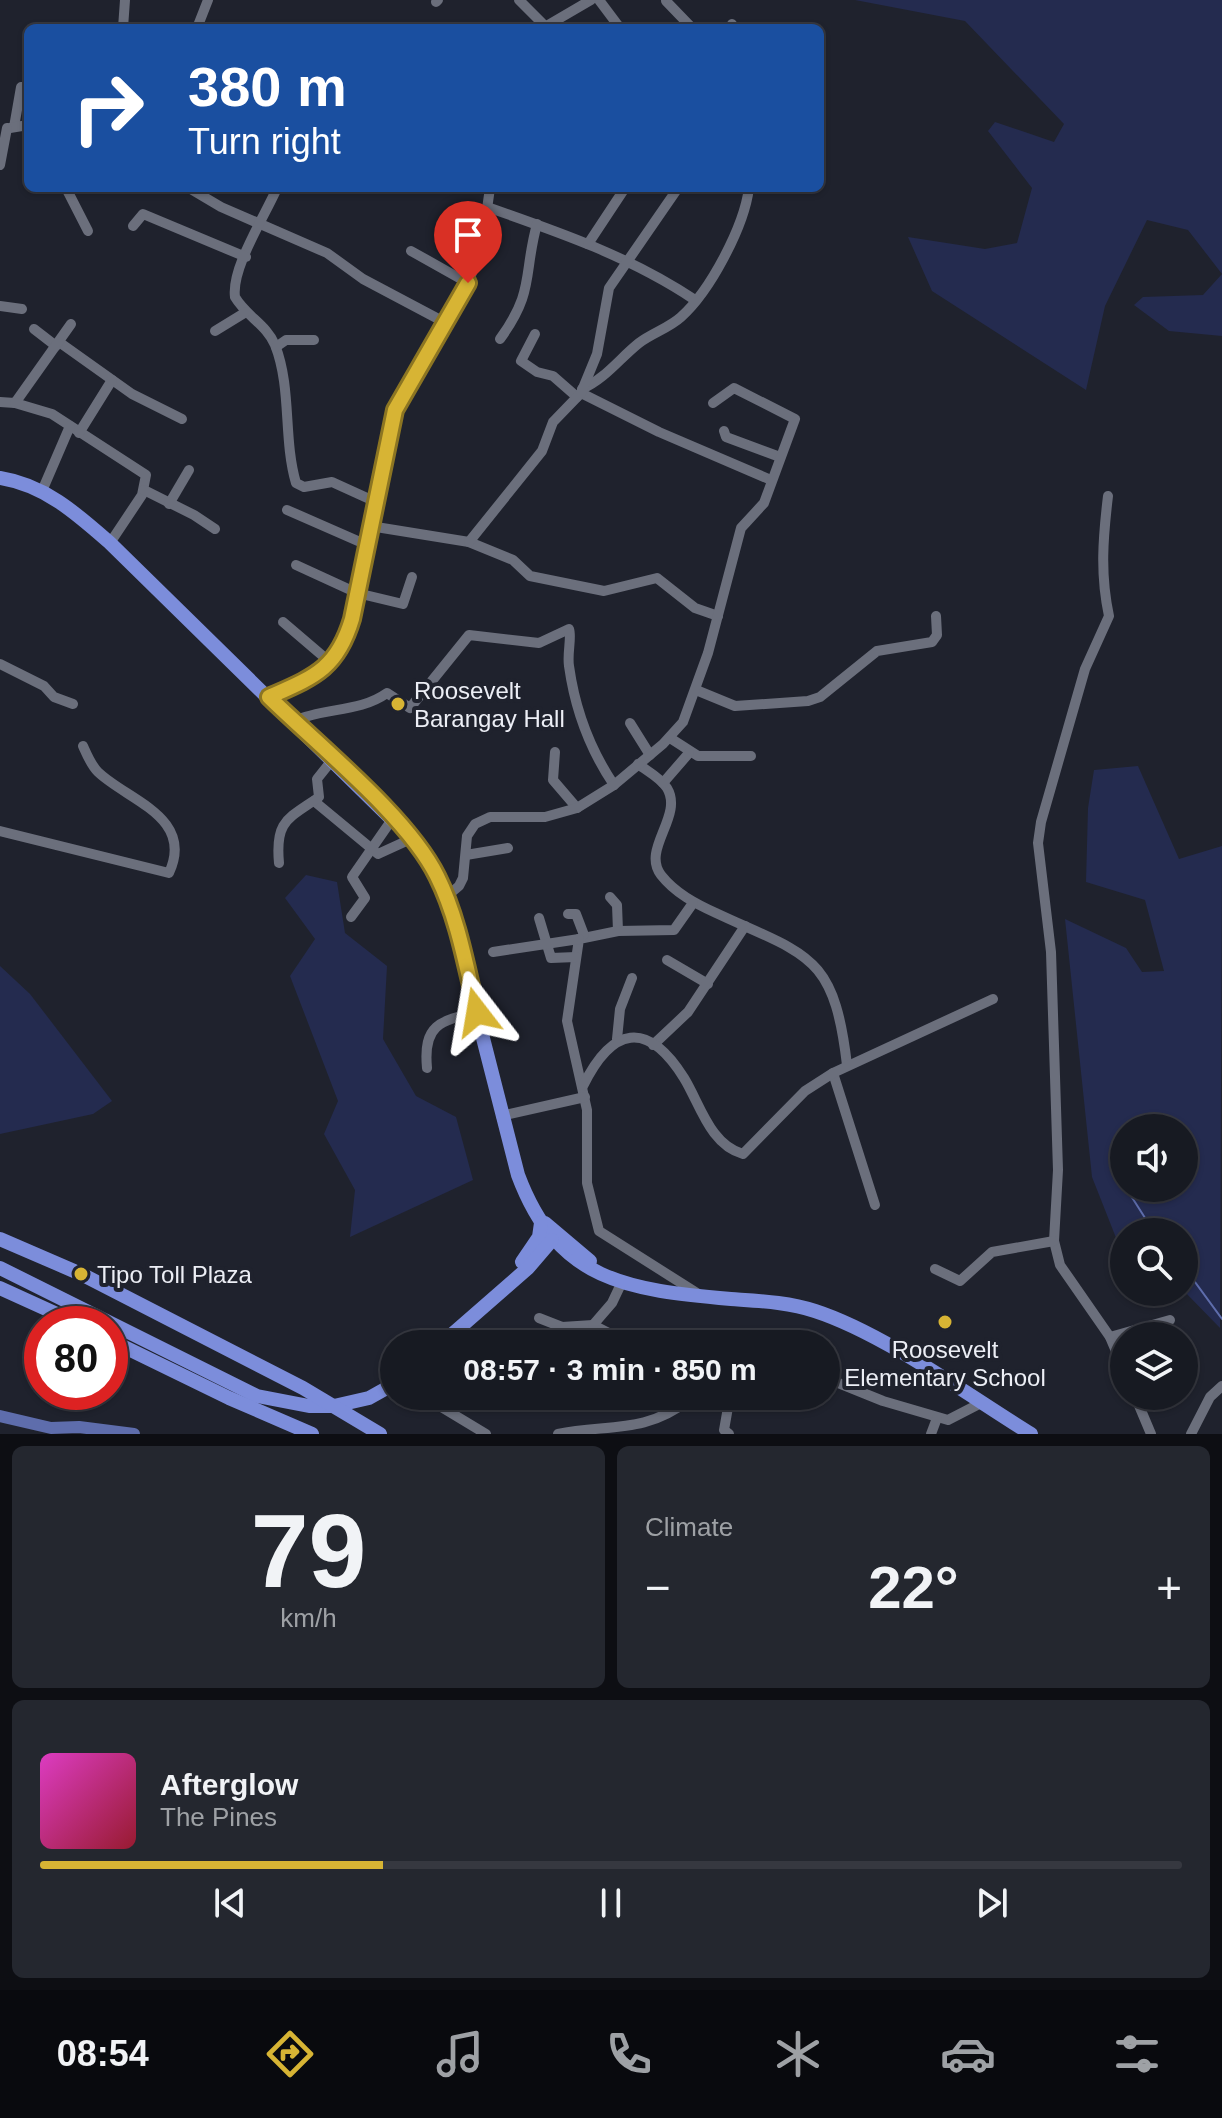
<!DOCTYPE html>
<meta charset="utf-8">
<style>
:root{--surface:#171a22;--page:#24272f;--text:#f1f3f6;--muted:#9ea1a5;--line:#363840;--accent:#d7b434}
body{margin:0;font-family:Arial,sans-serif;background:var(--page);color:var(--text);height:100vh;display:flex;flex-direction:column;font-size:30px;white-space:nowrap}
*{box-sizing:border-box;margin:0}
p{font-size:26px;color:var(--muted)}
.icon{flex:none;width:44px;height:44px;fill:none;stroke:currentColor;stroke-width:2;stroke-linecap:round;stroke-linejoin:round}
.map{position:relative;height:1434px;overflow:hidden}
.side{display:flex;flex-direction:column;gap:12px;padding:12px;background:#0d0e13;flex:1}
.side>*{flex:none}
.top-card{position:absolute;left:24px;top:24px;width:800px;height:168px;border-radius:12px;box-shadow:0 2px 6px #0004,0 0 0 2px var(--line);background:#1a4fa0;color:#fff;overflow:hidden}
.buttons{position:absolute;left:1110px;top:1114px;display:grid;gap:16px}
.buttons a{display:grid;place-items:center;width:88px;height:88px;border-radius:50%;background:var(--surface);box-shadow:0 2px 6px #0004,0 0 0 2px var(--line);font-size:40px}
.speed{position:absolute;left:24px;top:1306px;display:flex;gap:16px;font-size:40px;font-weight:700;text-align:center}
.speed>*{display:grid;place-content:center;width:104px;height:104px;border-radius:50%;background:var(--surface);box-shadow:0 2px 6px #0004,0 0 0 2px var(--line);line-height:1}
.speed .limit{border:12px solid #d22;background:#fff;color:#111}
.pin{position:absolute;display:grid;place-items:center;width:68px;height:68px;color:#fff;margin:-82px -34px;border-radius:50% 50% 50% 0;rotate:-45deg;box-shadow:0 0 8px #0007}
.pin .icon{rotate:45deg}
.me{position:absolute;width:88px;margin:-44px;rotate:346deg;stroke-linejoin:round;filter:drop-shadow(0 0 6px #0008)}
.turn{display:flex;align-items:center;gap:28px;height:168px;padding:0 32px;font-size:36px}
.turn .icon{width:104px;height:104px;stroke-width:2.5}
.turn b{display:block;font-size:56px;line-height:68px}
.big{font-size:60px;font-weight:700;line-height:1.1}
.side .tile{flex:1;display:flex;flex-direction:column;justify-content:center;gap:12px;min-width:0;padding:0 28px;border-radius:12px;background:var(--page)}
.side .dial{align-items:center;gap:0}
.dial b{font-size:104px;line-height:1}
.song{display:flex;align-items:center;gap:24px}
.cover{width:96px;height:96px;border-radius:12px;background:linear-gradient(135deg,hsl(310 70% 55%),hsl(350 70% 35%))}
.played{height:8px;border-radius:4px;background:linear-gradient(90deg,var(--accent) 30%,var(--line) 30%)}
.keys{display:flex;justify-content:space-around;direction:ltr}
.heat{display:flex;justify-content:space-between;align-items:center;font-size:44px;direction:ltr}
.side .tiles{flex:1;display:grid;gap:12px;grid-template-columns:1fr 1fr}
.tile:last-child{grid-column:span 2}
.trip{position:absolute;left:380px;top:1330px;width:460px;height:80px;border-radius:40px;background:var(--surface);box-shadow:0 2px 6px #0004,0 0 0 2px var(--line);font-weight:700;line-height:80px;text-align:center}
.tabs{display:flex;height:128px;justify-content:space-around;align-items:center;background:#090a0e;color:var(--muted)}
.tabs .icon{width:56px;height:56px}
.tabs .on{color:var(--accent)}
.tabs b{font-size:36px;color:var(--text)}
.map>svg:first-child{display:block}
.green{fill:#242b4f;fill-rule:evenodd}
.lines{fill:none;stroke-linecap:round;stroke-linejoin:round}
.stream{stroke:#5e6dac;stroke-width:2}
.river{stroke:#5e6dac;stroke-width:12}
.minor{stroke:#6b6f7c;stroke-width:10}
.highway{stroke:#7c8ddb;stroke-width:14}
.route-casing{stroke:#8c7522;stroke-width:20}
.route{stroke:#d7b434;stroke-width:14}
.poi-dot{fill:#d7b434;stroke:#1f222d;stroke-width:3}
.labels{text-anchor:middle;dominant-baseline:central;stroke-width:8;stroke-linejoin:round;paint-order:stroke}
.poi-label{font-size:24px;fill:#eceef5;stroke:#1f222d;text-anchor:start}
</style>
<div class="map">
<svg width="1222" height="1434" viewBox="0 0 1222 1434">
<rect width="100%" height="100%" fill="#1f222d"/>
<g class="green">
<path d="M855,0H1222V274L1188,230L1147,220L1105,306L1086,390L932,291L908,237L985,249L1017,243L1032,188L988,131L995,122L1054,142L1064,124L965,21Z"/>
<path d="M1222,274V336L1169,331L1134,305L1143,297L1203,295Z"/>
<path d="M1138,766L1179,859L1222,846L1220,1328L1184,1291V1232H1124V1258L1092,1177L1065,919L1126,948L1142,972L1164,971L1145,900L1086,882L1088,808L1094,770ZM1124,1128H1184V1188H1124Z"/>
<path d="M306,875L337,882L345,933L387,966L383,1039L416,1096L456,1117L473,1180L350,1237L355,1190L324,1134L338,1101L290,976L315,939L285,898Z"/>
<path d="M0,966L30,994L112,1101L93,1114L0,1134Z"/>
</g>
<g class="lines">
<g class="stream">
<path d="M1119,1171L1124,1184"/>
<path d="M1126,1188L1154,1232"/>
<path d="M1184,1267L1222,1319"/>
</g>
<path class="river" d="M0,1416L51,1428L79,1427L134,1434"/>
<g class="minor">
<path d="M519,0L545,26"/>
<path d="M599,0L620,28"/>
<path d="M666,1L692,28"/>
<path d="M436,2L438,0"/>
<path d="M123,28L125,0"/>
<path d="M197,28L208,0"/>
<path d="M543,28L591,0"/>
<path d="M731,28L732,24"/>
<path d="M14,127L21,87"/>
<path d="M10,128L28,125"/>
<path d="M0,165L7,128"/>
<path d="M66,188L88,231"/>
<path d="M189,188L221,207L327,253L363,279L446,323"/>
<path d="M277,188C265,216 231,268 235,297C246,316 267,325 275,345C292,388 283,439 296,483L304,487L332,482L376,502"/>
<path d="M487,207C559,232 631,257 695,300"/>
<path d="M133,226L143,214L246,257"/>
<path d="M588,244L625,188"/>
<path d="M411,251L468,283"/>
<path d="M0,306L22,309"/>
<path d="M34,329L56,346"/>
<path d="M215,331L246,312"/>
<path d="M535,334L521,361L537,372L553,376L577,397"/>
<path d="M500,339C535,291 523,275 537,224"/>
<path d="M59,342L132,394L182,419"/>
<path d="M276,347L286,340H314"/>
<path d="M582,389C605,379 620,358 639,343C652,333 669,328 681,317C710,291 744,227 749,188"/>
<path d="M581,393L659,432L771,480"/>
<path d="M0,402L15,403L71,324"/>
<path d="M15,403L52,414L146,475L142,495L110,543"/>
<path d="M724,431L726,437L780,457"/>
<path d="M79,433L112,380"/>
<path d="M144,490L194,515L215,529"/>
<path d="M42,491L70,426"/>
<path d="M1108,496C1103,538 1100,574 1109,616L1085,669L1041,822L1038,843L1051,952L1058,1170L1054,1241L1060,1265L1110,1337L1124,1370"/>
<path d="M169,504L189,470"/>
<path d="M287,510L367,545"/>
<path d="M370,526L469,542L513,560L530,576L604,591L657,578L695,608L718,616"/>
<path d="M469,542L542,451L553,422L581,393L597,354L609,288L678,188"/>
<path d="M296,565L357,593L403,604L412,577"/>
<path d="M283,622L331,663"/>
<path d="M0,664L44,686L54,697L73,704"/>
<path d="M696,690L735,706L808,701L820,697L877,651L932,642L937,635L936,616"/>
<path d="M269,697L326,668L346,641L395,410C411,371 438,338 459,302C478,269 485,225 490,188"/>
<path d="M294,721C324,707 359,713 387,693L410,708L469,635L539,643L569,629C572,637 567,653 569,666C575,709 589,748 614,785"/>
<path d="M630,723L650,755"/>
<path d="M670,738L698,756H751"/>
<path d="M555,752L553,780L577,808"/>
<path d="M638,764C647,771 661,778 667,788C684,816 641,849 661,875C675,893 696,904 716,913C808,956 834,953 847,1065"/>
<path d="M663,783L689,753"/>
<path d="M314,801L378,854L413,838"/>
<path d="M0,831L169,873C195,817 127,800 98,772C91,765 87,755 83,746"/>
<path d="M466,855L508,848"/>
<path d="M279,863C275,820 288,819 319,797L317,779L333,759"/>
<path d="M446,897L459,886L463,878L467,836L475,824L490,817H545L577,808L614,785L663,744L683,722L708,653L741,528L764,503L795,419L734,388L713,403"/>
<path d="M610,897L617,905L618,931"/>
<path d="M693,903L674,930L618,931L579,939L567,1021L587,1110V1183L599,1231L700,1295"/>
<path d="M568,914H576L584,935"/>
<path d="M351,917L365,898L352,877L393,818"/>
<path d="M539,918L551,958L576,957"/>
<path d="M493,952L579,939"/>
<path d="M667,960L708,984"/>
<path d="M617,1039L620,1009L632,978"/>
<path d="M653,1045L688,1012L745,926"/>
<path d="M427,1068C423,1025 439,1021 477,1012"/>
<path d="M833,1073L875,1205"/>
<path d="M583,1086C612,1027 647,1019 684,1078C700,1104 710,1145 743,1154L805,1091L833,1073L993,999"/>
<path d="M501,1116L585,1097"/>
<path d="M935,1269L960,1281L992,1252L1054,1241"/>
<path d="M539,1318L562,1327L593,1325L630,1344"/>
<path d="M593,1325L612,1303L621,1284"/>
<path d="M1110,1337L1170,1320"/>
<path d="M826,1378L883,1401L948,1420L981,1403"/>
<path d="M1135,1396L1151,1434"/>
<path d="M433,1402L486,1434"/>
<path d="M558,1434C605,1424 645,1434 687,1401V1396"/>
<path d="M729,1434L724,1430L730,1396"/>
<path d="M931,1434L937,1418"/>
<path d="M1191,1434L1210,1397L1222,1386"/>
</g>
<g class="highway">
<path d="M0,478C45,485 77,514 110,543L419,846L437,876L450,909L518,1175C558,1282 628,1290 731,1299C759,1301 788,1302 815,1311C883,1333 968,1395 1031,1434"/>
<path d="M545,1223L590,1261"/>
<path d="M0,1239L74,1271"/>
<path d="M522,1262L539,1237L541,1223"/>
<path d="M0,1268L257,1396L309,1406H334L369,1398L394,1384"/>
<path d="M87,1277L303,1388L380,1434"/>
<path d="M0,1288L79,1324"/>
<path d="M110,1340L229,1398L312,1434"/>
<path d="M441,1344L528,1268L552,1240"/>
</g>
</g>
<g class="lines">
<defs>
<path id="route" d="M468,283L395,410L352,619C337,669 314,677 269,697C318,745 408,817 437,876C458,918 466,966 477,1012"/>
</defs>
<use href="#route" class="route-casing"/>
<use href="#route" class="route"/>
</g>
<g class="poi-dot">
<circle cx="398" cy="704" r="8"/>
<circle cx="81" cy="1274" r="8"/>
<circle cx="945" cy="1322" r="8"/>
</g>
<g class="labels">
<g class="poi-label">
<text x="414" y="690">Roosevelt<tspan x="414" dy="28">Barangay Hall</tspan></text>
<text x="97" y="1274">Tipo Toll Plaza</text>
<text x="945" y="1349" text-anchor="middle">Roosevelt<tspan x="945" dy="28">Elementary School</tspan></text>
</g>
</g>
</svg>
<div class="buttons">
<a><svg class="icon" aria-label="sound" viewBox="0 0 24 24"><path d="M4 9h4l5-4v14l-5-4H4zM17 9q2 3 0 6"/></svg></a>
<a><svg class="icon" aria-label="search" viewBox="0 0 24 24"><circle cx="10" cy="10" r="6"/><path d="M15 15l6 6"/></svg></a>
<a><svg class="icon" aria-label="layers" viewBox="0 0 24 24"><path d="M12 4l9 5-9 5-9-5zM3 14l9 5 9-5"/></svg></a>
</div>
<div class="speed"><div class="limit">80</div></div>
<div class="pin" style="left:468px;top:283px;background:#d93025"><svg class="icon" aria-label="arrive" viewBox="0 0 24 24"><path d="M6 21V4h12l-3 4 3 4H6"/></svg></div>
<svg class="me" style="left:477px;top:1012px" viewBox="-20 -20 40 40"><path d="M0-17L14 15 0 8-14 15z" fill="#d7b434" stroke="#fff" stroke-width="4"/></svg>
<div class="trip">08:57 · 3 min · 850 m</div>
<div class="top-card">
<div class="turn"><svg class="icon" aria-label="right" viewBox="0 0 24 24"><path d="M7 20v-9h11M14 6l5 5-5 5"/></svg><div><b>380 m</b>Turn right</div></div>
</div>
</div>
<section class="side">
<div class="tiles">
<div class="tile dial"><b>79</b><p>km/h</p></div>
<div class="tile"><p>Climate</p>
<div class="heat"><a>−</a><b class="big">22°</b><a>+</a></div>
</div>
<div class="tile">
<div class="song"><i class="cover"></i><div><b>Afterglow</b><p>The Pines</p></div></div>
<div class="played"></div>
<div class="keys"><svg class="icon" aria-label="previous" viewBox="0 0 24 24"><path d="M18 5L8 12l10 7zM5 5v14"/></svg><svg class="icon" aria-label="pause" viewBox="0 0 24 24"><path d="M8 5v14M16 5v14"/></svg><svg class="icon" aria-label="next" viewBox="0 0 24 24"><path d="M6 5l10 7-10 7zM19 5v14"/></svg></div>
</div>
</div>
</section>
<nav class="tabs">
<b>08:54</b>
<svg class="icon on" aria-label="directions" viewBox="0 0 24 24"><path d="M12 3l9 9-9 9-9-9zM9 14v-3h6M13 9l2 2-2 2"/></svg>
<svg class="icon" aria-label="music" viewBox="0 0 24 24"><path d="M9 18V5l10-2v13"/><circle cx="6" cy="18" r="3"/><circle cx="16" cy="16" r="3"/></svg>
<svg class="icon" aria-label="phone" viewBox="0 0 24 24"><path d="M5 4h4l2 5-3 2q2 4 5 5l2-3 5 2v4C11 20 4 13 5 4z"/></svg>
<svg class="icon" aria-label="climate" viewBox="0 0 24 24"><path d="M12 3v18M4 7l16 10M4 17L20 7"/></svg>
<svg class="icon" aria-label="car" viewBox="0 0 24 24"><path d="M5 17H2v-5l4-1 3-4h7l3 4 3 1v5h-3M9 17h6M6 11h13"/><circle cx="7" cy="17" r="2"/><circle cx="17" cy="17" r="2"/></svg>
<svg class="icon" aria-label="filters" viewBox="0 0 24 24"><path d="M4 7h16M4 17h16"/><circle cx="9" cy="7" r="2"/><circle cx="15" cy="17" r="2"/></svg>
</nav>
